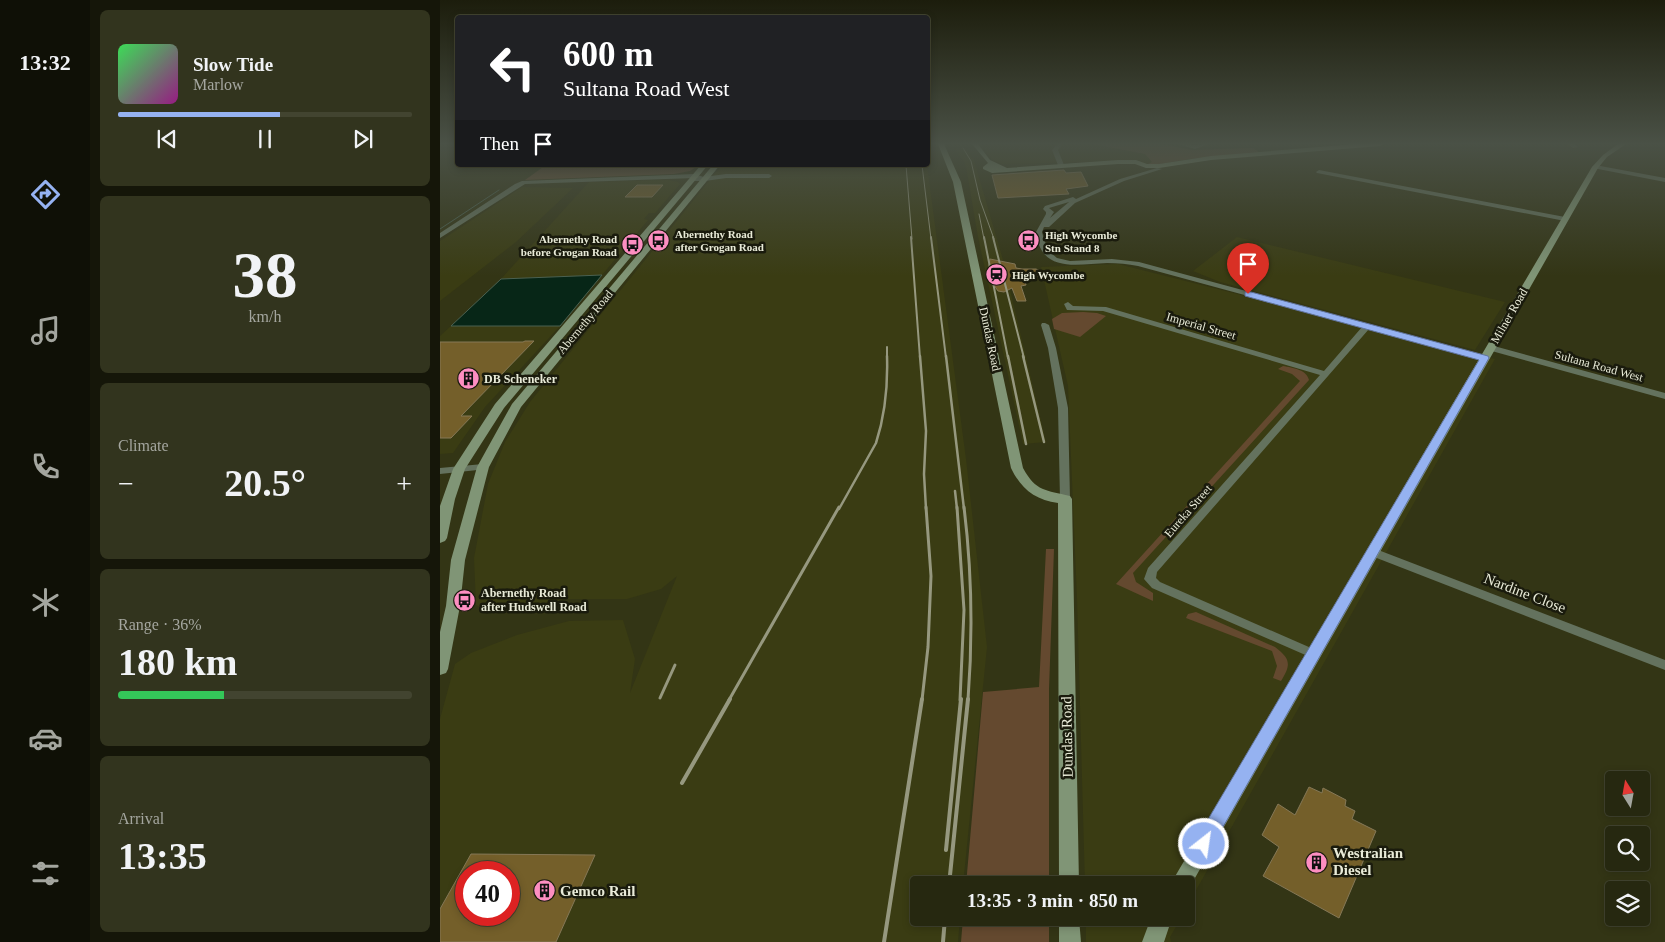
<!DOCTYPE html>
<meta charset="utf-8">
<style>
:root{--surface:#262810;--page:#32341e;--text:#f1f3f6;--muted:#a4a69f;--line:#424430;--accent:#95b2f1}
body{margin:0;font-family:"Times New Roman",serif;background:var(--page);color:var(--text);height:100vh;display:flex;flex-direction:column;font-size:19px;white-space:nowrap}
*{box-sizing:border-box;margin:0}
p{font-size:16px;color:var(--muted)}
.icon{flex:none;width:28px;height:28px;fill:none;stroke:currentColor;stroke-width:2;stroke-linecap:round;stroke-linejoin:round}
.map{position:relative;flex:1;overflow:hidden}
.side{display:flex;flex-direction:column;gap:10px;padding:10px;background:#151609;width:350px}
.side>*{flex:none}
.guide{position:absolute;left:15px;top:15px;width:475px;height:152px;border-radius:5px;box-shadow:0 2px 8px #0003,0 0 0 1px var(--line);background:#202124;color:#fff;overflow:hidden}
.needle{width:32px;rotate:349deg}
.fabs{position:absolute;left:1165px;top:771px;display:grid;gap:10px}
.fabs a{display:grid;place-items:center;width:45px;height:45px;border-radius:5px;background:var(--surface);box-shadow:0 2px 8px #0003,0 0 0 1px var(--line);font-size:25px}
.speed{position:absolute;left:15px;top:861px;display:flex;gap:10px;font-size:25px;font-weight:700;text-align:center}
.speed>*{display:grid;place-content:center;width:65px;height:65px;border-radius:50%;background:var(--surface);box-shadow:0 2px 8px #0003,0 0 0 1px var(--line);line-height:1}
.speed .limit{border:8px solid #d22;background:#fff;color:#111}
.pin{position:absolute;display:grid;place-items:center;width:42px;height:42px;color:#fff;margin:-51px -21px;border-radius:50% 50% 50% 0;rotate:-45deg;box-shadow:0 0 5px #0007}
.pin .icon{rotate:45deg}
.me{position:absolute;width:55px;margin:-28px;rotate:30deg;stroke-linejoin:round;filter:drop-shadow(0 0 4px #0008)}
.turn{display:flex;align-items:center;gap:18px;height:105px;padding:0 25px;font-size:22px}
.turn .icon{width:65px;height:65px;stroke-width:2.5}
.turn b{display:block;font-size:35px;line-height:42px}
.then{display:flex;align-items:center;height:48px;padding:0 25px;background:#0003;gap:10px;font-size:19px}
.big{font-size:38px;font-weight:800;line-height:1.1}
.side .tile{flex:1;display:flex;flex-direction:column;justify-content:center;gap:8px;min-width:0;padding:0 18px;border-radius:8px;background:var(--page)}
.side .dial{align-items:center;gap:0}
.dial b{font-size:65px;line-height:1}
.song{display:flex;align-items:center;gap:15px}
.cover{width:60px;height:60px;border-radius:8px;background:linear-gradient(135deg,hsl(130 70% 55%),hsl(310 70% 35%))}
.played{height:5px;border-radius:2px;background:linear-gradient(90deg,var(--accent) 55%,var(--line) 55%)}
.keys{display:flex;justify-content:space-around;direction:ltr}
.heat{display:flex;justify-content:space-between;align-items:center;font-size:28px;direction:ltr}
.charge{height:8px;border-radius:4px;background:linear-gradient(90deg,#34c759 36%,var(--line) 0)}
.trip{position:absolute;left:470px;top:876px;width:285px;height:50px;border-radius:5px;background:var(--surface);box-shadow:0 2px 8px #0003,0 0 0 1px var(--line);font-weight:800;line-height:50px;text-align:center}
main{display:flex;flex:1;min-height:0}
.tab-bar{display:flex;flex-direction:column;width:90px;justify-content:space-around;align-items:center;background:#0f1006;color:var(--muted)}
.tab-bar .icon{width:35px;height:35px}
.tab-bar .current{color:var(--accent)}
.tab-bar b{font-size:22px;color:var(--text)}
.map>svg:first-child{display:block}
.built{fill:#3a3c13;fill-rule:evenodd}
.green{fill:#64492f}
.water{fill:#072617;stroke:#4b6151}
.lines{fill:none;stroke-linecap:round;stroke-linejoin:round}
.stream{stroke:#4b6151;stroke-width:1}
.building{fill:#745f2a;stroke:#857857;fill-rule:evenodd}
.street{fill:#64725e;fill-rule:evenodd}
.secondary{fill:#809576;fill-rule:evenodd}
.rail-far4{stroke:#96987f;stroke-width:1}
.rail-far3{stroke:#96987f;stroke-width:2}
.rail-far2{stroke:#96987f;stroke-width:2.5}
.rail-far1{stroke:#96987f;stroke-width:3}
.rail{stroke:#96987f;stroke-width:4}
.route{fill:#95b2f1;stroke:#61749d}
.labels{text-anchor:middle;dominant-baseline:central;stroke-width:5;stroke-linejoin:round;paint-order:stroke}
.far-poi-label{font-size:11px;font-weight:bold;fill:#e9ebd8;stroke:#1a1b0d;text-anchor:start}
.street-label{font-size:12px;fill:#e9ebd8;stroke:#1a1b0d}
.poi-label{font-size:12px;font-weight:bold;fill:#e9ebd8;stroke:#1a1b0d;text-anchor:start}
.near-street-label{font-size:15px;fill:#e9ebd8;stroke:#1a1b0d}
.near-poi-label{font-size:15px;font-weight:bold;fill:#e9ebd8;stroke:#1a1b0d;text-anchor:start}
</style>
<main>
<nav class="tab-bar">
<b>13:32</b>
<svg class="icon current" aria-label="directions" viewBox="0 0 24 24"><path d="M12 3l9 9-9 9-9-9zM9 14v-3h6M13 9l2 2-2 2"/></svg>
<svg class="icon" aria-label="music" viewBox="0 0 24 24"><path d="M9 18V5l10-2v13"/><circle cx="6" cy="18" r="3"/><circle cx="16" cy="16" r="3"/></svg>
<svg class="icon" aria-label="phone" viewBox="0 0 24 24"><path d="M5 4h4l2 5-3 2q2 4 5 5l2-3 5 2v4C11 20 4 13 5 4z"/></svg>
<svg class="icon" aria-label="climate" viewBox="0 0 24 24"><path d="M12 3v18M4 7l16 10M4 17L20 7"/></svg>
<svg class="icon" aria-label="car" viewBox="0 0 24 24"><path d="M5 17H2v-5l4-1 3-4h7l3 4 3 1v5h-3M9 17h6M6 11h13"/><circle cx="7" cy="17" r="2"/><circle cx="17" cy="17" r="2"/></svg>
<svg class="icon" aria-label="filters" viewBox="0 0 24 24"><path d="M4 7h16M4 17h16"/><circle cx="9" cy="7" r="2"/><circle cx="15" cy="17" r="2"/></svg>
</nav>
<section class="side">
<div class="tile">
<div class="song"><i class="cover"></i><div><b>Slow Tide</b><p>Marlow</p></div></div>
<div class="played"></div>
<div class="keys"><svg class="icon" aria-label="previous" viewBox="0 0 24 24"><path d="M18 5L8 12l10 7zM5 5v14"/></svg><svg class="icon" aria-label="pause" viewBox="0 0 24 24"><path d="M8 5v14M16 5v14"/></svg><svg class="icon" aria-label="next" viewBox="0 0 24 24"><path d="M6 5l10 7-10 7zM19 5v14"/></svg></div>
</div>
<div class="tile dial"><b>38</b><p>km/h</p></div>
<div class="tile"><p>Climate</p>
<div class="heat"><a>−</a><b class="big">20.5°</b><a>+</a></div>
</div>
<div class="tile"><p>Range · 36%</p><b class="big">180 km</b><div class="charge"></div></div>
<div class="tile"><p>Arrival</p><b class="big">13:35</b></div>
</section>
<div class="map">
<svg width="1225" height="942" viewBox="0 0 1225 942">
<rect width="100%" height="100%" fill="#333515"/>
<g class="built">
<path d="M537,144H653L705,154L712,162L708,164L687,161L562,164L554,161Z"/>
<path d="M525,148L534,160L563,260L606,442L583,444L538,237L527,172L524,161L514,149Z"/>
<path d="M282,165H487L526,459L547,647L523,885H479V918H520L518,942H0V719L15,664L31,653L77,635L129,621L183,620L195,659L190,693L237,576L221,589L187,599H127L81,610L50,612L36,605L34,558L48,484L65,442L90,402ZM26,872H69V915H26Z"/>
<path d="M228,180L238,182L240,184L215,213H209L204,219L208,220L162,275L61,279L149,182Z"/>
<path d="M82,187L133,188L76,242L0,301V241Z"/>
<path d="M797,237L1065,302L1035,350L780,282L753,271Z"/>
<path d="M678,264L1055,359L746,908V885H645L637,598L628,386L601,267Z"/>
<path d="M11,326H120L45,407L13,453L0,454V336Z"/>
<path d="M646,918H741L730,937L731,942H646Z"/>
</g>
<g class="green">
<path d="M653,144H721L752,150L813,148L820,153L750,159L714,165L708,164L712,162L705,154Z"/>
<path d="M106,165H259L250,171L234,174L85,180Z"/>
<path d="M643,312L657,313L666,316L640,337L614,329L612,319L622,313Z"/>
<path d="M843,366C853,368 866,369 869,380L693,573L696,582L713,593V601L676,584L860,381L852,374L838,369Z"/>
<path d="M606,549H614L609,689V885H526L543,692L599,687Z"/>
<path d="M756,612L835,647C851,659 851,665 841,681L833,678L837,666L832,651L746,618L748,614Z"/>
<path d="M523,918H609V942H521Z"/>
</g>
<path class="water" d="M162,275L120,326H11L61,279Z"/>
<g class="lines">
<path class="stream" d="M0,229L59,190"/>
</g>
<g class="building">
<path d="M624,170L626,173L641,172L648,186L626,189L629,194L558,198L552,175Z"/>
<path d="M197,185H223L212,197H185Z"/>
<path d="M550,259L575,264L576,268L582,269H596L610,275L584,277L586,285L581,286L586,301H577L572,288L564,292L558,291L550,279L548,272Z"/>
<path d="M85,341H94L21,416H32L11,438H0V342H83Z"/>
<path d="M869,787L882,793L883,788L906,800L905,806L915,811L912,819L936,831L899,918L823,876L839,847L822,835L838,804L855,815Z"/>
<path d="M31,854L155,855L116,942H0V909ZM26,872H69V915H26Z"/>
</g>
<g class="lines">
<g class="street">
<path d="M617,144H622L618,150L624,165L621,167L618,165L612,150Z"/>
<path d="M738,144L755,145L769,144L755,149Z"/>
<path d="M1128,144H1134L1138,147L1133,148Z"/>
<path d="M1155,165L1225,178V182L1153,168L1152,167Z"/>
<path d="M717,168L722,169L684,181L635,203L609,227H604L602,232L604,240L611,253L617,258L630,261L672,259L699,262L1047,356L1048,358L1044,360L929,329L717,572L716,578L720,582L878,651L880,654L878,657L874,659L870,657L712,588L704,579L708,568L880,375L663,311L627,310L624,304L628,302L633,306L666,307L884,371L922,327L698,266C688,264 678,263 667,263C637,264 601,274 596,232L606,214V212L603,209L605,206L633,197L636,199L680,179ZM629,202L610,218L614,212L609,208Z"/>
<path d="M879,170L1125,217L1128,219L1125,221L877,173L876,172Z"/>
<path d="M254,174L264,177L286,174H329L332,176L329,178H286L265,181V183L263,184L260,181H255L254,180L257,178H254L85,184L0,238V233L75,184L82,181Z"/>
<path d="M602,323H605L609,325L616,348L628,408L630,499L625,502L620,499L618,408L608,348L601,325Z"/>
<path d="M1048,346H1054L1225,393V399L1048,350Z"/>
<path d="M43,464L48,467L47,469L0,474V468Z"/>
<path d="M933,548L1225,660V670L929,555L927,552L929,549Z"/>
</g>
<g class="secondary">
<path d="M498,144H504L521,182L583,468C596,492 606,490 630,496L632,499L639,885H619L618,503C595,500 581,489 571,468L513,182Z"/>
<path d="M532,144H538L550,160L567,168L678,160H696L707,164H719L771,156L915,144H943L940,146L771,160L719,168H706L695,164H678L552,173L543,169V167L548,163Z"/>
<path d="M1178,144H1186L1167,157L1158,168L747,892L746,885H730L1152,167L1163,155Z"/>
<path d="M261,165H268L64,408L25,469L15,499L7,538L5,541L0,543V506L13,469L55,404Z"/>
<path d="M273,165H280L81,407L49,467L25,560L20,606L8,669L6,673L0,675V632L6,606L11,560L37,467L72,404Z"/>
<path d="M619,918H639L641,942H619Z"/>
<path d="M711,918H732L724,942H702Z"/>
</g>
<g class="rail-far4">
<path d="M523,148L531,161L540,200L554,239"/>
<path d="M466,165L472,239"/>
<path d="M482,165L491,239"/>
<path d="M539,214L544,239"/>
</g>
<g class="rail-far3">
<path d="M471,237L480,358"/>
<path d="M491,237L506,358"/>
<path d="M544,237L568,358"/>
<path d="M553,237L584,358"/>
<path d="M447,347V358"/>
</g>
<g class="rail-far2">
<path d="M480,356L486,431L484,474L486,509"/>
<path d="M506,356L524,509"/>
<path d="M568,356L586,444"/>
<path d="M583,356L604,442"/>
<path d="M515,491L517,509"/>
<path d="M399,509L436,443C445,415 448,386 447,356"/>
</g>
<g class="rail-far1">
<path d="M517,507L524,610L520,700"/>
<path d="M524,507C532,572 533,635 528,700"/>
<path d="M220,698L235,665"/>
<path d="M289,700L399,507"/>
<path d="M482,700L488,647L491,576L486,507"/>
</g>
<g class="rail">
<path d="M242,783L290,699"/>
<path d="M506,850L521,699"/>
<path d="M509,885L528,699"/>
<path d="M444,942L482,699"/>
<path d="M503,942L505,918"/>
</g>
</g>
<linearGradient id="sky" x2="0" y2="1"><stop stop-color="#1c1d0c"/><stop offset="0.52" stop-color="#4a5146"/><stop offset="1" stop-color="#4a5146" stop-opacity="0"/></linearGradient>
<rect width="1225" height="276" fill="url(#sky)"/>
<path class="route" d="M805,292H811L1048,356L1049,358L770,850L764,852L757,850L755,844L757,838L1039,360L805,296Z"/>
<defs>
<symbol id="bus-disc" viewBox="-11 -11 22 22"><circle r="9.5" fill="#fd8ec1" stroke="#1a1b0d"/><path d="M-5-6H5V4H4V6H2V4H-2V6H-4V4H-5ZM-3.5-4V0h7V-4ZM-3.5 1.2v1.5H-2V1.2ZM2 1.2v1.5H3.5V1.2Z" fill="#111"/></symbol>
<symbol id="station-disc" viewBox="-11 -11 22 22"><circle r="9.5" fill="#fd8ec1" stroke="#1a1b0d"/><path d="M-3-6H3Q5-6 5-4V2Q5 4 3 4L4.5 6H3L1.5 4h-3L-3 6H-4.5L-3 4Q-5 4-5 2V-4Q-5-6-3-6ZM-3.5-4v3h7v-3ZM-3.5 1v1.5H-2V1ZM2 1v1.5H3.5V1Z" fill="#111"/></symbol>
<symbol id="building-disc" viewBox="-11 -11 22 22"><circle r="9.5" fill="#fd8ec1" stroke="#1a1b0d"/><path d="M-4-6H4V6H1V3H-1V6H-4ZM-2.5-4.3h1.7v1.8h-1.7ZM.8-4.3h1.7v1.8H.8ZM-2.5-1h1.7V.8h-1.7ZM.8-1h1.7V.8H.8Z" fill="#111"/></symbol>
</defs>
<g fill-rule="evenodd">
<use href="#bus-disc" x="206" y="228" width="25" height="25"/>
<use href="#bus-disc" x="576" y="228" width="25" height="25"/>
<use href="#bus-disc" x="180" y="232" width="25" height="25"/>
<use href="#station-disc" x="544" y="262" width="25" height="25"/>
<use href="#building-disc" x="16" y="366" width="25" height="25"/>
<use href="#bus-disc" x="12" y="588" width="25" height="25"/>
<use href="#building-disc" x="864" y="850" width="25" height="25"/>
<use href="#building-disc" x="92" y="878" width="25" height="25"/>
</g>
<g class="labels">
<g class="far-poi-label">
<text x="235" y="234">Abernethy Road<tspan x="235" dy="13">after Grogan Road</tspan></text>
<text x="605" y="235">High Wycombe<tspan x="605" dy="13">Stn Stand 8</tspan></text>
<text x="177" y="239" text-anchor="end">Abernethy Road<tspan x="177" dy="13">before Grogan Road</tspan></text>
<text x="572" y="275">High Wycombe</text>
</g>
<g class="street-label">
<text transform="translate(1069 316) rotate(-60)">Milner Road</text>
<text transform="translate(145 322) rotate(-50)">Abernethy Road</text>
<text transform="translate(761 326) rotate(16)">Imperial Street</text>
<text transform="translate(550 339) rotate(78)">Dundas Road</text>
<text transform="translate(1159 366) rotate(15)">Sultana Road West</text>
<text transform="translate(748 511) rotate(-49)">Eureka Street</text>
</g>
<g class="poi-label">
<text x="44" y="379">DB Scheneker</text>
<text x="41" y="593">Abernethy Road<tspan x="41" dy="14">after Hudswell Road</tspan></text>
</g>
<g class="near-street-label">
<text transform="translate(1085 593) rotate(21)">Nardine Close</text>
<text transform="translate(627 737) rotate(-91)">Dundas Road</text>
</g>
<g class="near-poi-label">
<text x="893" y="853">Westralian<tspan x="893" dy="17">Diesel</tspan></text>
<text x="120" y="891">Gemco Rail</text>
</g>
</g>
</svg>
<div class="fabs">
<a><svg class="needle" viewBox="-14 -14 28 28"><path d="M0-13l5 13h-10z" fill="#e53935"/><path d="M0 13l5-13h-10z" fill="#a4a69f"/></svg></a>
<a><svg class="icon" aria-label="search" viewBox="0 0 24 24"><circle cx="10" cy="10" r="6"/><path d="M15 15l6 6"/></svg></a>
<a><svg class="icon" aria-label="layers" viewBox="0 0 24 24"><path d="M12 4l9 5-9 5-9-5zM3 14l9 5 9-5"/></svg></a>
</div>
<div class="speed"><div class="limit">40</div></div>
<div class="pin" style="left:808px;top:294px;background:#d93025"><svg class="icon" aria-label="arrive" viewBox="0 0 24 24"><path d="M6 21V4h12l-3 4 3 4H6"/></svg></div>
<svg class="me" style="left:764px;top:844px" viewBox="-20 -20 40 40"><circle r="17" fill="#95b2f1" stroke="#fff" stroke-width="3"/><path d="M0-11L8 9 0 5-8 9z" fill="#fff"/></svg>
<div class="trip">13:35 · 3 min · 850 m</div>
<div class="guide">
<div class="turn"><svg class="icon" aria-label="left" viewBox="0 0 24 24"><path d="M17 20v-9H6M10 6l-5 5 5 5"/></svg><div><b>600 m</b>Sultana Road West</div></div>
<div class="then">Then<svg class="icon" aria-label="arrive" viewBox="0 0 24 24"><path d="M6 21V4h12l-3 4 3 4H6"/></svg></div>
</div>
</div>
</main>
